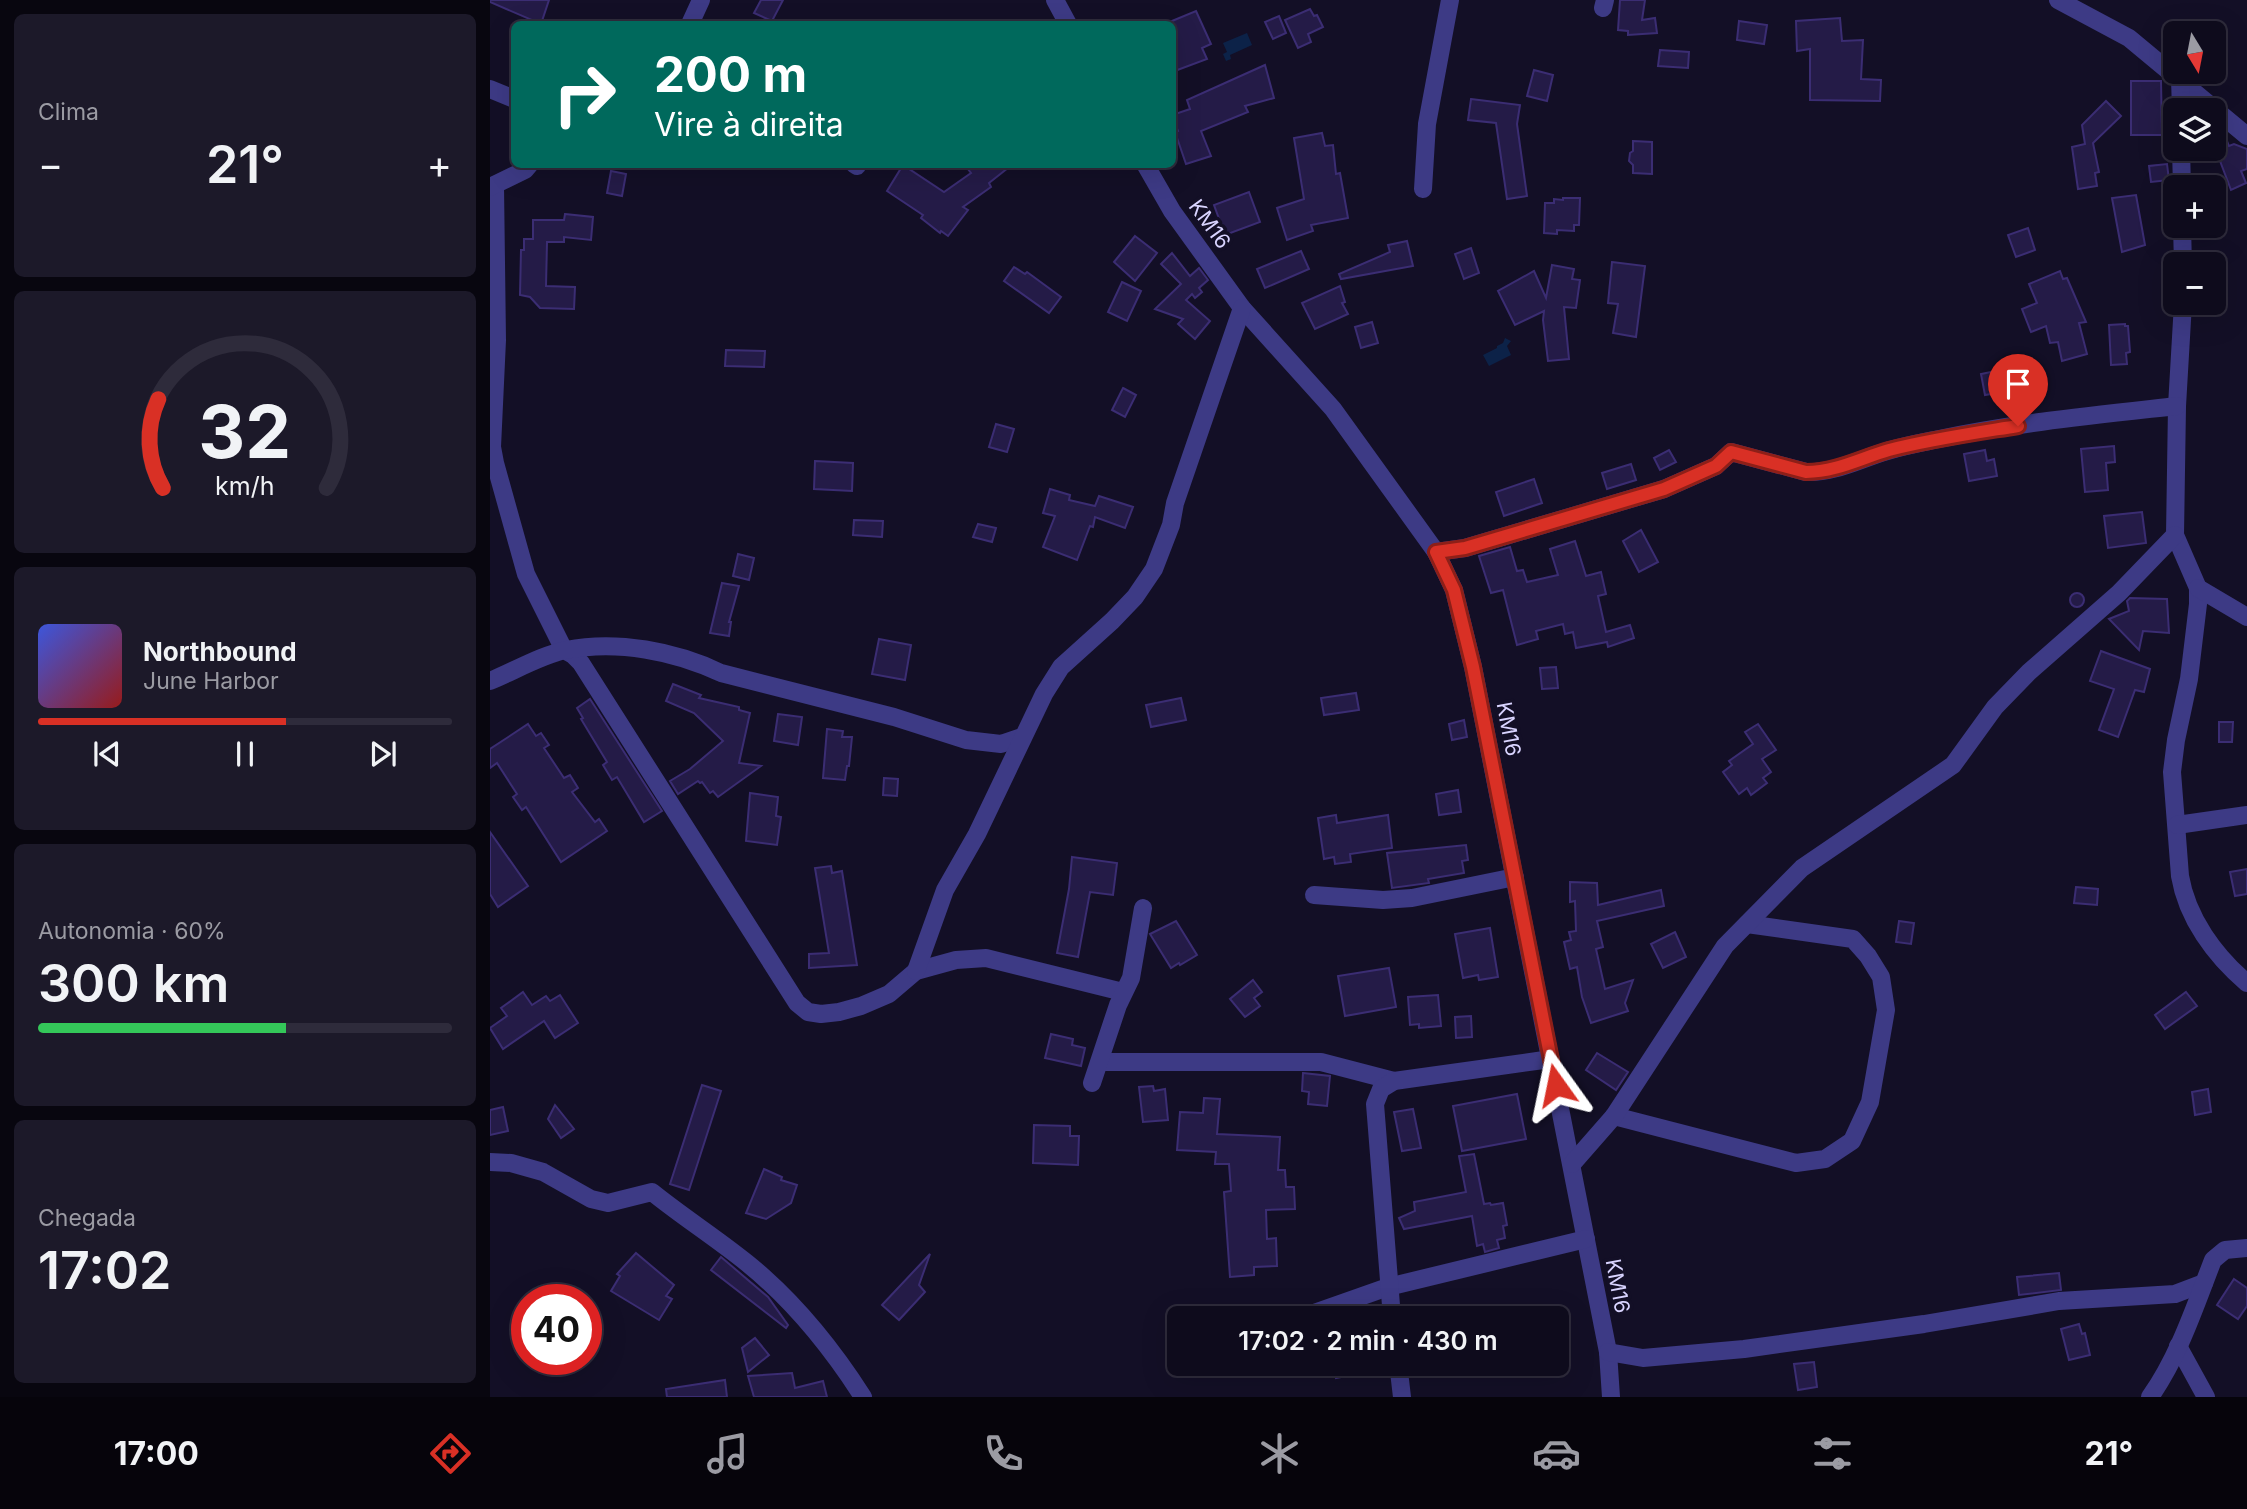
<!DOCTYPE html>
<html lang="pt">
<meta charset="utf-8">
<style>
:root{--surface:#0e0b1c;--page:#1c1929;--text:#f1f3f6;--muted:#9b9ba3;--line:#2e2b3b;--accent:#d93025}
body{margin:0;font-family:Inter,sans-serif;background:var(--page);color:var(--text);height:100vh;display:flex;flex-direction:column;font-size:26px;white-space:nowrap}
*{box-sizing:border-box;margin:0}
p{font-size:23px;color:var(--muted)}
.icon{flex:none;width:38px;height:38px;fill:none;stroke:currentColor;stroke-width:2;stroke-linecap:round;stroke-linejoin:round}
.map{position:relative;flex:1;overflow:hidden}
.drawer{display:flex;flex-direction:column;gap:14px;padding:14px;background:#08060f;width:490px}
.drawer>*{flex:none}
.top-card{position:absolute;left:21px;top:21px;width:665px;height:147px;border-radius:10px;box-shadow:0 7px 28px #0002,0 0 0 2px var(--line);background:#00695c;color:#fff;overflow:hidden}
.needle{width:46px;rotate:170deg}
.controls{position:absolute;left:1673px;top:21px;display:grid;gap:14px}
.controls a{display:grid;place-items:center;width:63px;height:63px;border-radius:10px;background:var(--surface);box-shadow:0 7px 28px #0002,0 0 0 2px var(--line);font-size:35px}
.speed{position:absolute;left:21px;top:1284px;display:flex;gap:14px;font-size:35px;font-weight:700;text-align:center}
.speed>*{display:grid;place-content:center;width:91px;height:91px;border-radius:50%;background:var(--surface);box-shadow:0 7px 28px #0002,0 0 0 2px var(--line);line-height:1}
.speed .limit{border:10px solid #d22;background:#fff;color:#111}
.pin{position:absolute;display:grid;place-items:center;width:60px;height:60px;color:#fff;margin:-72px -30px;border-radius:50% 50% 50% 0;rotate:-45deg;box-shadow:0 0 7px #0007}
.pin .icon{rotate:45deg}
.me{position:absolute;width:77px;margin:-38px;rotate:348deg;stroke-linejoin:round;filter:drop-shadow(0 0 5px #0008)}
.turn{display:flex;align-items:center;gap:24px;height:147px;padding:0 28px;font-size:32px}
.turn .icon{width:91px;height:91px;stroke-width:2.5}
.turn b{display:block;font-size:49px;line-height:60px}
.big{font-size:52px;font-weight:600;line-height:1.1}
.drawer .card{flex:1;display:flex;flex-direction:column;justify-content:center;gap:10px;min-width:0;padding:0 24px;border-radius:10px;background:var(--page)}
.drawer .dial{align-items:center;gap:0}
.dial svg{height:182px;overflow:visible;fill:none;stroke:var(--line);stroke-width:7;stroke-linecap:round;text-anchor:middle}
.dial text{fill:var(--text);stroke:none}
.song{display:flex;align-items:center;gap:21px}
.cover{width:84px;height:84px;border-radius:10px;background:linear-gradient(135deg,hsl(230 70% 55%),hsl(0 70% 35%))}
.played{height:7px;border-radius:4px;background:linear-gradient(90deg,var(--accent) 60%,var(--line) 60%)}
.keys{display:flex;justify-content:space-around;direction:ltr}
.heat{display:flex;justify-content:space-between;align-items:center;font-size:38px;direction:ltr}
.charge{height:10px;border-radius:5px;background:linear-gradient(90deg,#34c759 60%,var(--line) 0)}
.trip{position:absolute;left:677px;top:1306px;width:402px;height:70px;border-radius:10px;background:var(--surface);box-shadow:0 7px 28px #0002,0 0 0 2px var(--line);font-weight:600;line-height:70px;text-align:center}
.tabs{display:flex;height:112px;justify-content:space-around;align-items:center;background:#06040b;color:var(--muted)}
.tabs .icon{width:49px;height:49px}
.tabs .selected{color:var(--accent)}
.tabs b{font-size:32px;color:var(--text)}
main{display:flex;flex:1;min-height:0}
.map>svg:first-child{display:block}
.water{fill:#0c2248}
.building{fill:#241b47;stroke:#3b2d73;stroke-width:2}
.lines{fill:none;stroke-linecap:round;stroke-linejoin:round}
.minor{stroke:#3d3a85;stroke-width:18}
.route-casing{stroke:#8d1f18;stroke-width:18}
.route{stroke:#d93025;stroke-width:12}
.labels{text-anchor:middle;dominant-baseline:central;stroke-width:7;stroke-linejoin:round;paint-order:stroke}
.street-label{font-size:21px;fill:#d9d4ff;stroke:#130f26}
</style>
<main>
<section class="drawer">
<div class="card"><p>Clima</p>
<div class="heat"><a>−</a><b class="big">21°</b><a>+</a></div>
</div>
<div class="card dial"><svg viewBox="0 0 100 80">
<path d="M14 69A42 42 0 1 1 86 69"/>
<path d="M14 69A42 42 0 0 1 12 30" stroke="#d93025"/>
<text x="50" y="56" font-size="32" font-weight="700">32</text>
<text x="50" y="72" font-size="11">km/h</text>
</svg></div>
<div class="card">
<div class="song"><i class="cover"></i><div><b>Northbound</b><p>June Harbor</p></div></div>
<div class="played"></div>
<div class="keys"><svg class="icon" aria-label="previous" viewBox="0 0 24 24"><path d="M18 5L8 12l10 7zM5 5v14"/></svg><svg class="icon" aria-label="pause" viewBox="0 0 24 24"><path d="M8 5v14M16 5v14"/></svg><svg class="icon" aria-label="next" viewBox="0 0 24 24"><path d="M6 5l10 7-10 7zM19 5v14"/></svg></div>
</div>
<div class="card"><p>Autonomia · 60%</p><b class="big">300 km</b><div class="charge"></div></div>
<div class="card"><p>Chegada</p><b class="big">17:02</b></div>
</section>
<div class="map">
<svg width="1757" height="1397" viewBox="0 0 1757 1397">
<rect width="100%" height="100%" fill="#130f26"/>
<g class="water">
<path d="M757,33L762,45L740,55L741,59L736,61L733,54L737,52L733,43Z"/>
<path d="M1015,338L1021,341L1017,346L1021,355L999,366L993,355L1007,348V346L1013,343Z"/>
</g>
<g class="building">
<path d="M0,0H59L51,24L0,2Z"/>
<path d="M271,0H293L282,21L264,13Z"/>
<path d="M1130,0H1155L1152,20L1165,18L1167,33L1138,35V31L1128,30Z"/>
<path d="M820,9L824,16L827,15L833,27L818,34L821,42L808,48L795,20Z"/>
<path d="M706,11L721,44L712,48L717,59L682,72V21Z"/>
<path d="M789,16L796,33L783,39L775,22Z"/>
<path d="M1350,18L1352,41L1373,40L1371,79L1391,80L1390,101L1320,100V49L1307,51L1306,21Z"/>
<path d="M1249,21L1277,25L1274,44L1247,40Z"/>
<path d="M1170,50L1199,52L1198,68L1168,66Z"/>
<path d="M775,65L784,98L755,106L758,112L711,131L721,156L696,164L685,132L688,131L682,115L700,109L697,100Z"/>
<path d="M1044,70L1063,75L1057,101L1037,96Z"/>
<path d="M1641,81H1671L1672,135H1641Z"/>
<path d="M981,99L1030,105L1027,124L1037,196L1017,199L1006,123L978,120Z"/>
<path d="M1616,101L1631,116L1603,143L1609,172L1605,173L1607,186L1588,189L1582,147L1595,144L1592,125Z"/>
<path d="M1724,123L1733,131L1739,146L1744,144L1757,149V169L1751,171L1756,183L1741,190L1724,145Z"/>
<path d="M832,133L835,146L843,145L846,174L850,173L858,218L821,225L823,231L797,240L787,208L814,199L804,138Z"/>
<path d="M1143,141L1162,142V174L1143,173V165L1139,161L1140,153L1143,151Z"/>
<path d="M474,164H523L499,183L501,187L473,207L478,210L458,236L451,231L450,233L431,218L433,215L397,191L413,165L454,192L481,173Z"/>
<path d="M1677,164L1679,180L1661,182L1659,166Z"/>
<path d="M121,171L136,174L132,196L117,193Z"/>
<path d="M759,192L770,222L735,235L724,205Z"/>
<path d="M1646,195L1655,245L1632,252L1622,198Z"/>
<path d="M1073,198H1090L1089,225H1084V231L1067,230V234L1054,233L1055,203H1064V199L1073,200Z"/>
<path d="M75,214L103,217L101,240L74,237V242H57L56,286L85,287L84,309L50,308L40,297L30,295L31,250H34V239H43V220H74Z"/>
<path d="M1538,228L1545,250L1526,257L1518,235Z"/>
<path d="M645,236L667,253L645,281L624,262Z"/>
<path d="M917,241L923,266L851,279L849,274L900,252L898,245Z"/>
<path d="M981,248L989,273L974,279L965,254Z"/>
<path d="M811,251L819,269L775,288L767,269Z"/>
<path d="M682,253L700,276L709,268L718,280L709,288L712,292L705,298L702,294L696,300L720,321L705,339L688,324L693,319L665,309L691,284L671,264Z"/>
<path d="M1122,262L1155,266L1146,337L1123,333L1128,304L1118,303Z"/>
<path d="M1062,265L1084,269L1082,279L1090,280L1086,308L1074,307L1079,359L1058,361L1053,320L1054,311L1025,325L1008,291L1044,271L1056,298Z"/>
<path d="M524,267L535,274L537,272L571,297L559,313L514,281Z"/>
<path d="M1570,271L1573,279L1577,278L1596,322L1589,323L1597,354L1572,361L1568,342L1560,343L1556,326L1541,332L1532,309L1547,303L1539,284Z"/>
<path d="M632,282L651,291L637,321L618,312Z"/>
<path d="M850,286L855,302L852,303L858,314L825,329L812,303Z"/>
<path d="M882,322L888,343L871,348L865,327Z"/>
<path d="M1635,324V326H1638L1640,352L1636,353L1637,364L1621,365L1619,325Z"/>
<path d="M236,350L275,351L274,367L235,366Z"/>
<path d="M1511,370L1513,377L1527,375L1530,389L1495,395L1491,374Z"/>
<path d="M633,388L646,395L635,417L622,410Z"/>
<path d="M506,424L524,429L517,452L499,447Z"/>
<path d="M1624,446L1625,462L1616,463L1618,490L1595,492L1591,449Z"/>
<path d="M1179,450L1186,462L1170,470L1164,458Z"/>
<path d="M1495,450L1497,461L1504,459L1507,476L1479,481L1474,454Z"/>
<path d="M325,461L363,463L362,491L324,489Z"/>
<path d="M1141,464L1146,480L1117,489L1112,473Z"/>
<path d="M1044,479L1052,503L1014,516L1006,492Z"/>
<path d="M560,489L580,495L579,500L605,506L609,496L643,507L635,528L605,517L603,527L600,526L587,560L553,547L565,516L553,513Z"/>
<path d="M1652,512L1656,543L1618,548L1614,516Z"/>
<path d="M364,520L393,521L392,537L363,535Z"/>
<path d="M488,524L506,528L502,542L483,537Z"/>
<path d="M1151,530L1168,562L1149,572L1133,541Z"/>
<path d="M1085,541L1096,576L1111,572L1116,594L1108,596L1116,632L1140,625L1144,638L1118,647L1117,642L1086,648L1083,632L1075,634L1073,624L1046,631L1048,639L1027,645L1013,590L1001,593L989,556L1020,547L1027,571L1033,570L1037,582L1068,575L1060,549Z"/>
<path d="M248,554L264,558L259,580L243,576Z"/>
<path d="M232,583L249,586L239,622H241L239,636L220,633Z"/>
<circle cx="1587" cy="600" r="7"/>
<path d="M1640,598L1677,599L1679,633L1653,631L1649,650L1619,619L1639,611L1637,601Z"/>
<path d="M389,639L421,645L415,680L382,674Z"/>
<path d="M1611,651L1660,669L1654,692L1645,690L1628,737L1609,730L1624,689L1600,681Z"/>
<path d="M1066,667L1068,688L1052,689L1050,668Z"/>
<path d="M183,684L211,695L209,698L249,707V710L260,713L249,763L271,766L228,797L223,791L220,793L212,782L210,783L208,781L188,794L180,781L200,769L233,741L204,713L176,701Z"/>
<path d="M866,693L869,710L834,715L831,698Z"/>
<path d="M691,698L696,720L661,727L656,705Z"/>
<path d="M100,699L172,811L154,822L127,777L122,780L113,765L117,762L91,719L93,718L87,708Z"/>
<path d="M288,714L312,717L308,745L284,741Z"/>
<path d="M974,720L977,737L962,740L959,724Z"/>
<path d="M1729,722H1743L1742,742H1729Z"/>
<path d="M38,724L46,736L51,733L59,745L54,748L74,778L80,775L88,788L82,792L105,822L109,819L117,831L71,862L36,807L32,810L23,797L27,794L7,763L0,768V749Z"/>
<path d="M1268,724L1286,750L1272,759L1281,772L1273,778L1277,783L1261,795L1257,788L1249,794L1233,772L1242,765L1239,761L1263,744L1255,732Z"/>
<path d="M337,729L353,731L352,737H362L359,766H357L355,780L333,778Z"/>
<path d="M394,778L408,779L407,796L393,795Z"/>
<path d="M968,790L971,812L949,815L946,794Z"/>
<path d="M260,793L288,797L286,816L291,817L287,845L256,841Z"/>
<path d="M846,815L847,823L898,815L902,848L860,854L861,862L845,864L844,857L834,859L828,818Z"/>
<path d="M0,832L38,886L8,907L0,894Z"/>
<path d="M976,845L978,860L972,861L974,873L938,879L939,883L902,888L897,853Z"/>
<path d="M582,857L627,863L623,895L600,892L588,957L567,953L579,889Z"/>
<path d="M341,866L342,873L352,871L367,965L319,968V954L339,953L325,868Z"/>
<path d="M1757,869V894L1745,896L1740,872Z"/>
<path d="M1080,882L1107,883L1108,905L1171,890L1174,906L1107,921L1113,947L1106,949L1115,989L1143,980L1135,1003L1138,1011L1101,1023L1092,997L1087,967L1080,969L1074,942L1081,940L1079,932L1086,931L1085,901L1080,902Z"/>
<path d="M1586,887L1608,889L1607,905L1584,903Z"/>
<path d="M686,921L707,955L690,965L689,963L681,968L660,934Z"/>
<path d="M1409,921L1424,923L1421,944L1406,942Z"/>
<path d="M1000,928L1008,977L989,980L988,975L973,978L965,934Z"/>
<path d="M1185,932L1196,957L1173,968L1161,944Z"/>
<path d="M899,968L906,1007L855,1016L848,976Z"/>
<path d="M763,980L772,992L764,998L770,1006L755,1017L740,999Z"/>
<path d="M33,992L42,1005L56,996L60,1001L70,995L88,1023L65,1038L54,1021L13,1049L0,1028L17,1016L11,1008Z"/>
<path d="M1696,992L1707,1006L1675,1029L1665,1015Z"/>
<path d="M948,995L951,1026L929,1028V1024L920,1025L918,997Z"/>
<path d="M981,1016L982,1037L966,1038L965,1017Z"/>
<path d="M561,1034L583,1039L582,1045L595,1048L591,1066L555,1058Z"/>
<path d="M1107,1053L1138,1072L1126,1090L1096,1070Z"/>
<path d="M813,1073L840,1076L837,1106L818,1104L819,1092L812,1091Z"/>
<path d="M212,1085L231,1091L199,1190L180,1184Z"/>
<path d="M663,1086L664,1091L675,1089L678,1120L653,1122L649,1087Z"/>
<path d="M1718,1089L1721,1112L1705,1115L1702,1092Z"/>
<path d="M1027,1094L1036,1139L972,1151L963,1106Z"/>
<path d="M714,1098L730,1099L727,1134L790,1137L788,1170H795L796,1187H804L805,1209L776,1210L777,1239L786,1238L787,1266L764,1267V1275L740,1277L734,1192L741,1191L739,1164H725L726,1152L687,1150L690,1112L713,1113Z"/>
<path d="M65,1105L84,1129L71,1138L58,1119Z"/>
<path d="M13,1107L18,1131L0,1135V1110Z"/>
<path d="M923,1109L931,1148L912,1151L904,1112Z"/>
<path d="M544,1125L580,1126V1136H589L588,1165L543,1163Z"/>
<path d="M984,1154L994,1204L1000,1203L1001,1205L1013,1203L1017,1225L1013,1226L1015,1238L1007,1240L1009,1248L995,1252L993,1244L987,1246L982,1216L914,1229L909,1218L925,1211L924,1202L976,1192L969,1156Z"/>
<path d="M274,1169L292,1177L291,1180L307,1185L301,1203L276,1219L256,1213Z"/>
<path d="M146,1253L184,1285L176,1296L182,1299L169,1320L121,1291L130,1276L127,1274Z"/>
<path d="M440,1254L429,1285L435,1292L409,1320L392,1305Z"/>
<path d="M231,1257L278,1297L298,1325L296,1328L221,1270Z"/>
<path d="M1569,1273L1571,1290L1529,1295L1527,1277Z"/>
<path d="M1744,1279L1757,1288V1306L1748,1319L1727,1305Z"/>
<path d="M1589,1324L1592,1334L1595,1333L1600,1355L1579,1360L1571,1329Z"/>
<path d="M265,1338L279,1355L258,1372L252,1348Z"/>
<path d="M1324,1362L1327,1387L1308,1390L1304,1364Z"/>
<path d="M843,1363H885L886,1370L846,1378Z"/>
<path d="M302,1373L305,1388L333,1381L337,1397H264L258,1376Z"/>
<path d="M235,1380L237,1397H177L176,1389Z"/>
</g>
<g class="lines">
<g class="minor">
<path d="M565,0L578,24"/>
<path d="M1568,0L1639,38L1757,136"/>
<path d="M1113,8L1115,0"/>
<path d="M200,24L211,0"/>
<path d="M1690,79L1691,110"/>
<path d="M0,89L24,99"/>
<path d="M1691,149L1692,187"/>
<path d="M364,164L367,166"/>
<path d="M655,164L682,211L752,308L843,409L946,552L964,590L983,667L1118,1352L1121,1397"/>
<path d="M5,185L7,340L2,447L5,463L36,574L74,650L83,655L91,663L307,1003L318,1012L331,1014L349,1012L371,1006L399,994L426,971L466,960L496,958L633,992"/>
<path d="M0,187L35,170L40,164"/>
<path d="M933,189L937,124L960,0"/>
<path d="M1692,226L1693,264"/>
<path d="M1693,303L1687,406L1685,535L1708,588V604L1699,679L1686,740L1682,772L1690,876C1697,918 1725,956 1757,983"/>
<path d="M946,552L975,548L1174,489L1226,466L1241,452L1316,472C1345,473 1370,459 1397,451C1413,446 1429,443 1444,440C1524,423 1606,415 1687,406"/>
<path d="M1708,588L1757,617"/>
<path d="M0,681C22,672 54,654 76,650C127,640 185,651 231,673L404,717L476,740L511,744L532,737"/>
<path d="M1687,825L1757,815"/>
<path d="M824,895L893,900L922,898L1025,877"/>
<path d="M426,971L455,890L487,834L554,694L571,667L622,621L645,597L664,569L681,525L685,503L752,308"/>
<path d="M610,1062H831L904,1081"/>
<path d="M602,1083L628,1005L641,978L653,908"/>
<path d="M1124,1116L1306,1163L1335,1159L1362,1141L1380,1102L1396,1010L1391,977L1378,956L1363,939L1257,924"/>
<path d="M0,1162L21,1163L53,1172L101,1199L118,1203L162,1192C193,1217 226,1238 257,1263C304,1301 341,1347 373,1397"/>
<path d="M1082,1164L1124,1116L1235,946L1312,868L1463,765L1505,707L1539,672L1629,593L1685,535"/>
<path d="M810,1318L898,1287L1096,1239"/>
<path d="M902,1318L885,1104L891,1089L904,1081L1061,1059"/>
<path d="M1688,1346L1716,1397"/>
<path d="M1118,1352L1153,1358L1254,1349L1434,1324L1569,1301L1685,1294L1714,1283"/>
<path d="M684,1362L690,1360"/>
<path d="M908,1363L912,1397"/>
<path d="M1660,1397C1689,1356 1705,1306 1723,1260L1735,1250L1757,1248"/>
</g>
</g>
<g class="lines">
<defs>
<path id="route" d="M1066,1085L983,667L964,590L946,552L975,548L1174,489L1226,466L1241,452L1316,472C1346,472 1371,458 1399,450C1442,439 1485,433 1528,426"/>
</defs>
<use href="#route" class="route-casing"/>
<use href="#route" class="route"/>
</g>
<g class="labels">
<g class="street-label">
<text transform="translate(720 224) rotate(54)">KM16</text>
<text transform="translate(1019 729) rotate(79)">KM16</text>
<text transform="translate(1128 1286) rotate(79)">KM16</text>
</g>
</g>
</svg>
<div class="controls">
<a><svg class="needle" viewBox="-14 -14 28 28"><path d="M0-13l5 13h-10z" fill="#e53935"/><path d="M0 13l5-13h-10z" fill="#9b9ba3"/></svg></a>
<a><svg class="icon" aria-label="layers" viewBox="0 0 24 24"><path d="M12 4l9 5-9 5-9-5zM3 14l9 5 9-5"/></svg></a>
<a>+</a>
<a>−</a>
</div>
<div class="speed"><div class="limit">40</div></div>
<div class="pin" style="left:1528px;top:426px;background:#d93025"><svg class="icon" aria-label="arrive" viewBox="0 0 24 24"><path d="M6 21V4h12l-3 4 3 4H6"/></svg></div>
<svg class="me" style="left:1066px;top:1085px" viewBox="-20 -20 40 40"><path d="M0-17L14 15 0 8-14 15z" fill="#d93025" stroke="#fff" stroke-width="4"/></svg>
<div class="trip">17:02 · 2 min · 430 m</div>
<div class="top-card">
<div class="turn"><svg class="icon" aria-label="right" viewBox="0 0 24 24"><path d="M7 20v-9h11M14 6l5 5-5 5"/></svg><div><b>200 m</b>Vire à direita</div></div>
</div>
</div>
</main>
<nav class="tabs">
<b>17:00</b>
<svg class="icon selected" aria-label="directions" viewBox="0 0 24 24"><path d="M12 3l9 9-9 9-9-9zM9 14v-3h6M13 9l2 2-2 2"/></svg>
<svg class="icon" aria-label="music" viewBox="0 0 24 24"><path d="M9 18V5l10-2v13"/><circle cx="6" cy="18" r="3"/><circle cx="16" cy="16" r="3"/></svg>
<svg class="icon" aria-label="phone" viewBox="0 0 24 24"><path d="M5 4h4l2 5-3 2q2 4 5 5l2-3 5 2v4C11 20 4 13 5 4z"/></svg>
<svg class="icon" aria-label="climate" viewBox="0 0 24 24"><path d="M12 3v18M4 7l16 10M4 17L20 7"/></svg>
<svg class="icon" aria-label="car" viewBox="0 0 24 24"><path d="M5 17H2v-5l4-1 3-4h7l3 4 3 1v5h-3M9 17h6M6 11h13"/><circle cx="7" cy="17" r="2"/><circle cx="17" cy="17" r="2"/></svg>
<svg class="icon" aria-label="filters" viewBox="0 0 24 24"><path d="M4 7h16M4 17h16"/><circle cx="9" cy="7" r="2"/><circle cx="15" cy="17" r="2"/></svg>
<b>21°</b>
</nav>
